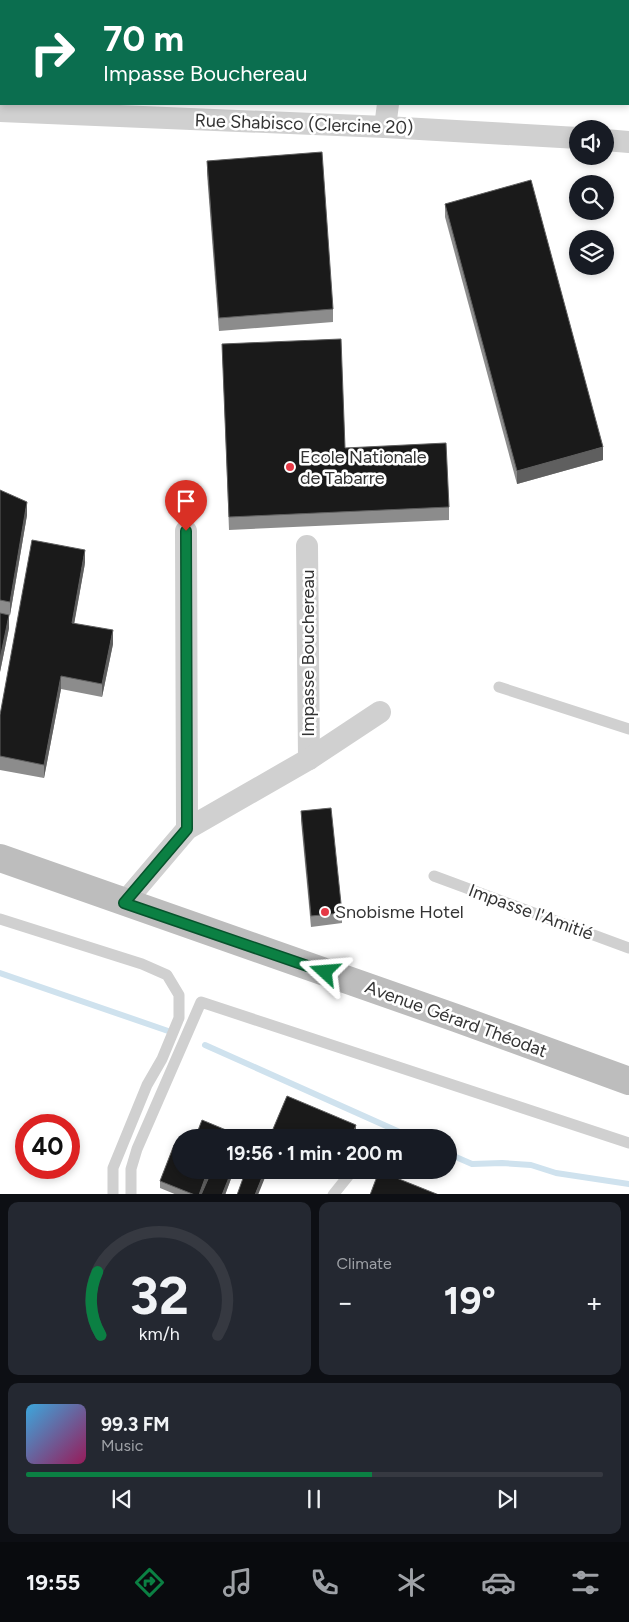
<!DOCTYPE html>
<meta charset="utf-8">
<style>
:root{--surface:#171b24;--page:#242831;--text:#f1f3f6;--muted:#9ea1a6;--line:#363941;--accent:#0b8043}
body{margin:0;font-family:Figtree,sans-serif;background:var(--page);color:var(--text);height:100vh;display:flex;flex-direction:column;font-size:19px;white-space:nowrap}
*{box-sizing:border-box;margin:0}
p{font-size:16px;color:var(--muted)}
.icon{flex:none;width:28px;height:28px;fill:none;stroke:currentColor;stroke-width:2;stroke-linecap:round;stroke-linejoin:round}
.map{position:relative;height:1194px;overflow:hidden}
.side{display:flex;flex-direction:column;gap:8px;padding:8px;background:#0d0f14;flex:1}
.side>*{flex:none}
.hud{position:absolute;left:0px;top:0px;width:630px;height:105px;box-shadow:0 2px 8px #0003;background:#0b6e4f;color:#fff;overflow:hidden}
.buttons{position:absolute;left:569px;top:120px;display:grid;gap:10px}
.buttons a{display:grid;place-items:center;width:45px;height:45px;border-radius:50%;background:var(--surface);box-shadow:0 2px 8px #0003;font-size:25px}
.speed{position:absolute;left:15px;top:1114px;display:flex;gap:10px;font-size:25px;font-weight:700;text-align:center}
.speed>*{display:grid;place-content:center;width:65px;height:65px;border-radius:50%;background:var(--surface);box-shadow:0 2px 8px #0003;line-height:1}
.speed .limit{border:8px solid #d22;background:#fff;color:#111}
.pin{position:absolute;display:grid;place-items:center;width:42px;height:42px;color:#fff;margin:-51px -21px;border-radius:50% 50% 50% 0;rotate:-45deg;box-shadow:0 0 5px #0007}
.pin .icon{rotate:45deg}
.me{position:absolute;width:55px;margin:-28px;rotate:289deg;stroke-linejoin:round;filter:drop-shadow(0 0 4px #0008)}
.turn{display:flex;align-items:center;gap:18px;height:105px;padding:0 20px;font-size:22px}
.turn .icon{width:65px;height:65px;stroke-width:2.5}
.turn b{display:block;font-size:35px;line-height:42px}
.big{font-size:38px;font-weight:700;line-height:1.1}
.side .widget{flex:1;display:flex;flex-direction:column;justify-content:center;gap:8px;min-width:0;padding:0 18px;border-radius:10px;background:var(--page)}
.side .dial{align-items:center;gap:0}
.dial svg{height:130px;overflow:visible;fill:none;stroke:var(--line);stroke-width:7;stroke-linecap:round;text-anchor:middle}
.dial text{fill:var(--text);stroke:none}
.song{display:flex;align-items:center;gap:15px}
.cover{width:60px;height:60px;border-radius:8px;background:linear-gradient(135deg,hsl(200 70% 55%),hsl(330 70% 35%))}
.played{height:5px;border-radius:2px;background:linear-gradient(90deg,var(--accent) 60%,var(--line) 60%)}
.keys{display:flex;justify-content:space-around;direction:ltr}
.heat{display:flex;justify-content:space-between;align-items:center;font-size:28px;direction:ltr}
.side .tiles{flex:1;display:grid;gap:8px;grid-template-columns:1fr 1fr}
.widget:last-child{grid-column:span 2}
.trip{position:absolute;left:172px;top:1129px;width:285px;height:50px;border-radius:25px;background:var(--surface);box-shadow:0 2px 8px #0003;font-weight:700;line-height:50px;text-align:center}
.dock{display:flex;height:80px;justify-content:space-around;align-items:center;background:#090b0e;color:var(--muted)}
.dock .icon{width:35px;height:35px}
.dock .current{color:var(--accent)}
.dock b{font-size:22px;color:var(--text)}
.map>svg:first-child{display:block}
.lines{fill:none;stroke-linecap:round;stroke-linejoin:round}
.stream{stroke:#cfe2ee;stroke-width:6}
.lane{stroke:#d0d0d0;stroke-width:11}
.street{stroke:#d0d0d0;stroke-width:22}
.secondary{stroke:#bdbdbd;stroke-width:28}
.wall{fill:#8c8c8c}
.shaded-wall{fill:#5f5f5f}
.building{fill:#1a1a1a;stroke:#5f5f5f}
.route-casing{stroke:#07532c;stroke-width:12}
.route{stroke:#0b8043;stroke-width:9}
.poi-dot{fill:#e63946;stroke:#fff;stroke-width:2}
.labels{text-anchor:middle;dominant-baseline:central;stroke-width:5;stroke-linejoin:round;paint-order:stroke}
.street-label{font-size:18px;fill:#333;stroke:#fff}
.poi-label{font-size:18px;fill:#333;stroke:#fff;text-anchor:start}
</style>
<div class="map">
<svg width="629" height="1195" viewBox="0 0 629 1195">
<rect width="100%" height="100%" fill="#fff"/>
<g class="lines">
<g class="stream">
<path d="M0,973L171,1032"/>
<path d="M205,1045L413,1138"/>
<path d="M449,1154L472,1164L502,1163L531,1165L556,1173L629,1184"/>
</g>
<g class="lane">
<path d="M499,687L629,729"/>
<path d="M434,876L629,948"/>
<path d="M0,919L142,964L167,975L179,995V1018L162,1059L147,1085L113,1168V1195"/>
<path d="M131,1195V1169L137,1149L201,1002L629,1143"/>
<path d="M333,1195L353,1170"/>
</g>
<g class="street">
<path d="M135,1V0"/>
<path d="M401,1V0"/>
<path d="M0,111L385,127L578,138"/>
<path d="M385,127L388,104"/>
<path d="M605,140L629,142"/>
<path d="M186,531L187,829"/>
<path d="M307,546L309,759"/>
<path d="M124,903L187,829L309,759L380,712"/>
</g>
<path class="secondary" d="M0,858L456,1018L629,1081"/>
</g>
<g class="wall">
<path d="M207,161L333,309V322L219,331L207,174Z"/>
<path d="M445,204L603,460L517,484L445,217Z"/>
<path d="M222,344L345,448L449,507V520L229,530Z"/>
<path d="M0,490L27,515L10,615H9V628L0,672Z"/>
<path d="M85,563L74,623L113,644L102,697L61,689L44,778L0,770V715Z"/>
<path d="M301,811L342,913V923L311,927L301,821Z"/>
<path d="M273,1129L356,1136L355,1138H273Z"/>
<path d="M181,1170H211L206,1184L232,1170V1176L225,1195H177L160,1188V1181Z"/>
</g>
<g class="shaded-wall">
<path d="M603,447V460L517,484V471Z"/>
<path d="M27,502V515L10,615V602Z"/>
<path d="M85,550V563L72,636V623Z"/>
<path d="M9,615V628L0,672V659Z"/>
<path d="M113,630V644L102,697V684Z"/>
<path d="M61,676V689L44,778V765Z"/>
<path d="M356,1125V1136L355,1138H351Z"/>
<path d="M208,1170H211L202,1195H199Z"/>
<path d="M232,1170V1176L225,1195H222Z"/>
<path d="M265,1170H268L258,1195H255Z"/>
</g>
<g class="building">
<path d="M322,152L333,309L219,318L207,161Z"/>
<path d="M531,180L603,447L517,471L445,204Z"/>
<path d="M341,339L345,448L446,443L449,507L229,517L222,344Z"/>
<path d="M0,490L27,502L10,602L0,600Z"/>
<path d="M32,540L85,550L72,623L113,630L102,684L61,676L44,765L0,756V715Z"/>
<path d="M0,613L9,615L0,659Z"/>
<path d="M331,808L342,913L311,916L301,811Z"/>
<path d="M287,1096L356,1125L351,1138H293L273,1129Z"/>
<path d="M202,1120L238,1135L237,1138H195Z"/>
<path d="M174,1145L181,1148V1170H208L199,1195H195L160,1181Z"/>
<path d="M212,1170H232L222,1195H201Z"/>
<path d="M246,1170H265L255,1195H237Z"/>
<path d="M379,1171L439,1195H370Z"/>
</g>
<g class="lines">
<defs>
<path id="route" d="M186,531L187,829L124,903L325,972"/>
</defs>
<use href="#route" class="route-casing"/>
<use href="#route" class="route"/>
</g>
<g class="poi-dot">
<circle cx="290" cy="467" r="5"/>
<circle cx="325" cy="912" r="5"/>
</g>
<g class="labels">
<g class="street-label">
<text transform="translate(304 124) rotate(2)">Rue Shabisco (Clercine 20)</text>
<text transform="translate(308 653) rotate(-90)">Impasse Bouchereau</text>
<text transform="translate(531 912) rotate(20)">Impasse l'Amitié</text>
<text transform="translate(456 1019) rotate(20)">Avenue Gérard Théodat</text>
</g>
<g class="poi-label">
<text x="300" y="457">Ecole Nationale<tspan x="300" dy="21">de Tabarre</tspan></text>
<text x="335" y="912">Snobisme Hotel</text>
</g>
</g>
</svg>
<div class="buttons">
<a><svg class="icon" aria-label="sound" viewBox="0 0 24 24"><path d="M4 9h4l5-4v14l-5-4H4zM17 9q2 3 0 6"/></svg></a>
<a><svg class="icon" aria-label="search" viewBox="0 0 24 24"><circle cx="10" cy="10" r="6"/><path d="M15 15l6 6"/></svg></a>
<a><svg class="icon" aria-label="layers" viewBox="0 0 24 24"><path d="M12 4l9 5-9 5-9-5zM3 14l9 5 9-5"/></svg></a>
</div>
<div class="speed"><div class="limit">40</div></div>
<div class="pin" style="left:186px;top:531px;background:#d93025"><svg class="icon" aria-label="arrive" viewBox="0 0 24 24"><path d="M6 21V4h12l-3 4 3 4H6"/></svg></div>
<svg class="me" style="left:325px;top:972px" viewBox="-20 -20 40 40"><path d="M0-17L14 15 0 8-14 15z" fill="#0b8043" stroke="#fff" stroke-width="4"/></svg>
<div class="trip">19:56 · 1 min · 200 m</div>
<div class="hud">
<div class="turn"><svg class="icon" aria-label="right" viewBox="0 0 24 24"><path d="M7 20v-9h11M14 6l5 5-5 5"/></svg><div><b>70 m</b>Impasse Bouchereau</div></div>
</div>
</div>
<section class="side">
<div class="tiles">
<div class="widget dial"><svg viewBox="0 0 100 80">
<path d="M14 69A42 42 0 1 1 86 69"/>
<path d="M14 69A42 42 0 0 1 12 30" stroke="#0b8043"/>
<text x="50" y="56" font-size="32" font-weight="700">32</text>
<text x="50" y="72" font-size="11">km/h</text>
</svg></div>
<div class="widget"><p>Climate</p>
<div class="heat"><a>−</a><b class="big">19°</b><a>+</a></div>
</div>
<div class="widget">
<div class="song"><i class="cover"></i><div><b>99.3 FM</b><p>Music</p></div></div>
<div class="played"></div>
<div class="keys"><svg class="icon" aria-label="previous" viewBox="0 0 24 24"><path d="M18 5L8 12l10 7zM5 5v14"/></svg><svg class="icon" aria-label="pause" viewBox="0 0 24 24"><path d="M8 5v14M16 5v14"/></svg><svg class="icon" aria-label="next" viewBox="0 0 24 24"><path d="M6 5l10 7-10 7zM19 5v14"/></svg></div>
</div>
</div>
</section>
<nav class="dock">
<b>19:55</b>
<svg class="icon current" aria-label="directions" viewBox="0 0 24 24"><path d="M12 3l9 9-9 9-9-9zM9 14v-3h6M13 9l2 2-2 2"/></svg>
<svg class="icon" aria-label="music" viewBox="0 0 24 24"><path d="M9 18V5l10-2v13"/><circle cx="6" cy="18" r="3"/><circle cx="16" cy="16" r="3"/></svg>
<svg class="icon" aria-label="phone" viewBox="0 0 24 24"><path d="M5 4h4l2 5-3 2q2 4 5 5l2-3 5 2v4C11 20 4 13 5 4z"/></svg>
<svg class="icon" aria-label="climate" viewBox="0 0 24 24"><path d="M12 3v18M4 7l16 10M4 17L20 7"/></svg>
<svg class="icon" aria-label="car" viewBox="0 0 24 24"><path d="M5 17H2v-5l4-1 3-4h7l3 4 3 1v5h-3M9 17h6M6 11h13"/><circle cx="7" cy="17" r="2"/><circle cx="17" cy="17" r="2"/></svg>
<svg class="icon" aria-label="filters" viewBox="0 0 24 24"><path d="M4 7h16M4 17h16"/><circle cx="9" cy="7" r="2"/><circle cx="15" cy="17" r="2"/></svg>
</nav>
